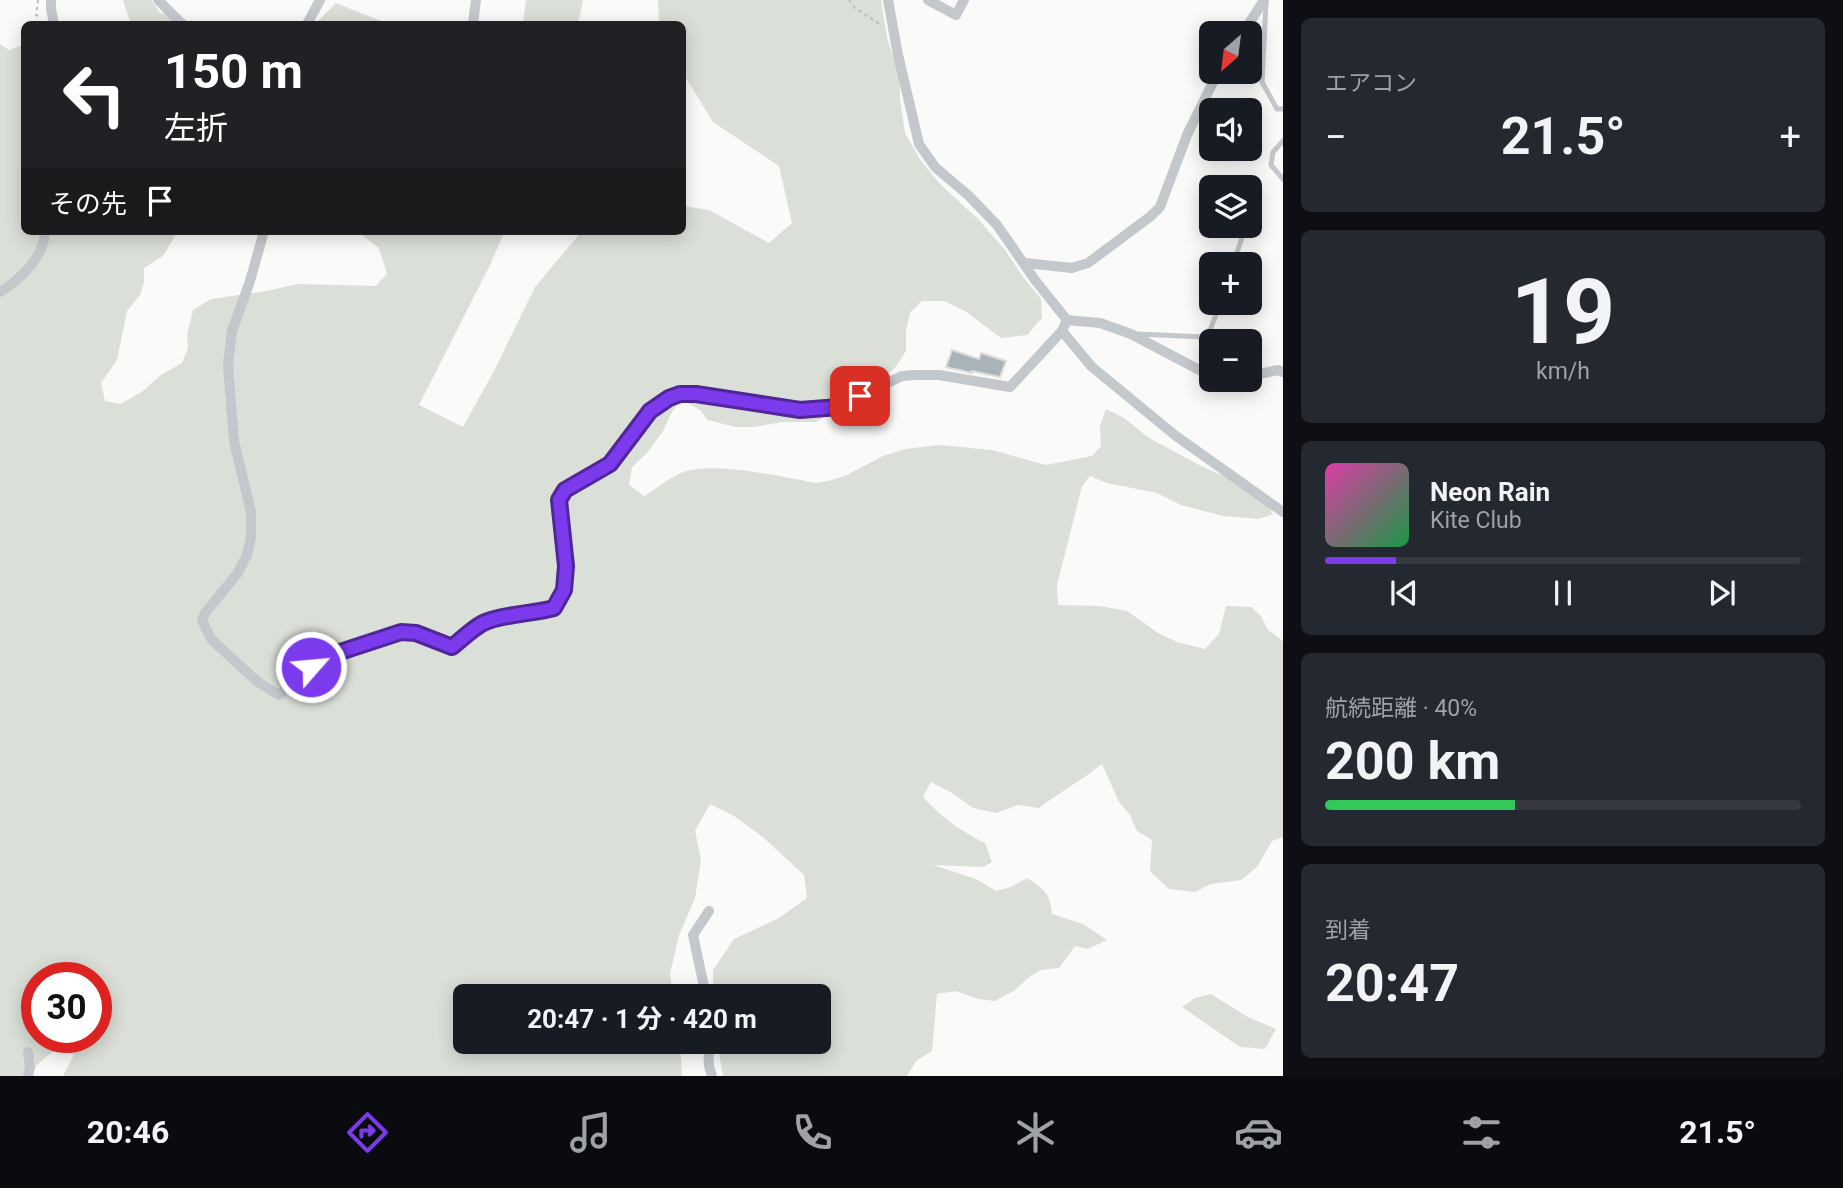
<!DOCTYPE html>
<html lang="ja">
<meta charset="utf-8">
<style>
:root{--surface:#171b24;--page:#242831;--text:#f1f3f6;--muted:#9ea1a6;--line:#363941;--accent:#7c3aed}
body{margin:0;font-family:Roboto,"Noto Sans JP",sans-serif;background:var(--page);color:var(--text);height:100vh;display:flex;flex-direction:column;font-size:26px;white-space:nowrap}
*{box-sizing:border-box;margin:0}
p{font-size:23px;color:var(--muted)}
.icon{flex:none;width:38px;height:38px;fill:none;stroke:currentColor;stroke-width:2;stroke-linecap:round;stroke-linejoin:round}
.map{position:relative;flex:1;overflow:hidden}
.details{display:flex;flex-direction:column;gap:18px;padding:18px;background:#0d0f14;width:560px}
.details>*{flex:none}
.top-card{position:absolute;left:21px;top:21px;width:665px;height:214px;border-radius:10px;box-shadow:0 4px 18px #0003;background:#202124;color:#fff;overflow:hidden}
.needle{width:46px;rotate:208deg}
.tools{position:absolute;left:1199px;top:21px;display:grid;gap:14px}
.tools a{display:grid;place-items:center;width:63px;height:63px;border-radius:10px;background:var(--surface);box-shadow:0 4px 18px #0003;font-size:35px}
.speed{position:absolute;left:21px;top:962px;display:flex;gap:14px;font-size:35px;font-weight:700;text-align:center}
.speed>*{display:grid;place-content:center;width:91px;height:91px;border-radius:50%;background:var(--surface);box-shadow:0 4px 18px #0003;line-height:1}
.speed .limit{border:10px solid #d22;background:#fff;color:#111}
.pin{position:absolute;display:grid;place-items:center;width:60px;height:60px;color:#fff;margin:-30px;border-radius:14px;box-shadow:0 4px 10px #0006}
.me{position:absolute;width:77px;margin:-38px;rotate:63deg;stroke-linejoin:round;filter:drop-shadow(0 0 5px #0008)}
.turn{display:flex;align-items:center;gap:24px;height:147px;padding:0 28px;font-size:32px}
.turn .icon{width:91px;height:91px;stroke-width:2.5}
.turn b{display:block;font-size:49px;line-height:60px}
.then{display:flex;align-items:center;height:66px;padding:0 28px;background:#0003;gap:14px;font-size:26px}
.big{font-size:52px;font-weight:700;line-height:1.1}
.details .widget{flex:1;display:flex;flex-direction:column;justify-content:center;gap:10px;min-width:0;padding:0 24px;border-radius:10px;background:var(--page)}
.details .dial{align-items:center;gap:0}
.dial b{font-size:91px;line-height:1}
.song{display:flex;align-items:center;gap:21px}
.cover{width:84px;height:84px;border-radius:10px;background:linear-gradient(135deg,hsl(320 70% 55%),hsl(140 70% 35%))}
.played{height:7px;border-radius:4px;background:linear-gradient(90deg,var(--accent) 15%,var(--line) 15%)}
.keys{display:flex;justify-content:space-around;direction:ltr}
.heat{display:flex;justify-content:space-between;align-items:center;font-size:38px;direction:ltr}
.charge{height:10px;border-radius:5px;background:linear-gradient(90deg,#34c759 40%,var(--line) 0)}
.trip{position:absolute;left:453px;top:984px;width:378px;height:70px;border-radius:10px;background:var(--surface);box-shadow:0 4px 18px #0003;font-weight:700;line-height:70px;text-align:center}
.tab-bar{display:flex;height:112px;justify-content:space-around;align-items:center;background:#090b0e;color:var(--muted)}
.tab-bar .icon{width:49px;height:49px}
.tab-bar .selected{color:var(--accent)}
.tab-bar b{font-size:32px;color:var(--text)}
main{display:flex;flex:1;min-height:0}
.map>svg:first-child{display:block}
.green{fill:#dadfd7;fill-rule:evenodd}
.building{fill:#aab3b9;stroke:#dcdcda;stroke-width:2}
.lines{fill:none;stroke-linecap:round;stroke-linejoin:round}
.path{stroke:#bbbfc2;stroke-width:2;stroke-dasharray:3.5 3.5;stroke-linecap:butt}
.lane{stroke:#c3c8cc;stroke-width:5}
.street{stroke:#c3c8cc;stroke-width:10}
.route-casing{stroke:#51269a;stroke-width:18}
.route{stroke:#7c3aed;stroke-width:12}
</style>
<main>
<div class="map">
<svg width="1283" height="1076" viewBox="0 0 1283 1076">
<rect width="100%" height="100%" fill="#fafaf8"/>
<g class="green">
<path d="M123,0H151L160,13L187,20L189,24H131Z"/>
<path d="M526,0H583L578,24H523Z"/>
<path d="M658,0H881L887,38L900,77V99L905,133L921,161L941,185L978,219L1005,250L1023,277L1041,299L1042,318L1027,335L1001,338L965,311L944,301H922L910,313L906,330V351L895,368L842,407L816,422H782L754,427H735L708,420L700,410L681,399L672,412L663,431L648,452L632,467L629,485L644,496C656,489 669,478 681,473C714,460 780,477 816,483L828,481L845,476L883,456L905,449L940,445L992,450L1046,465L1092,456L1101,446L1100,426L1106,409L1124,418L1149,438L1201,466L1260,492L1273,514L1259,519L1223,516L1181,505L1157,493L1107,483L1090,476L1082,486L1057,585L1058,605L1100,606L1127,611L1158,633L1177,642L1205,649L1219,634L1226,606L1251,607L1261,616L1268,630L1283,641V837L1272,841L1257,867L1241,880L1211,884L1195,892L1169,889L1150,871L1152,840L1137,831L1130,815L1119,802L1102,764C1082,780 1060,792 1039,808L1018,805L996,813L973,808L952,793L931,782L923,797C942,818 959,830 985,843L992,862L983,867L933,865L976,879L996,891L1011,887L1027,878C1044,889 1050,893 1052,914L1083,924L1107,940L1087,949L1075,946L1059,968L1041,970L1029,977L1015,990L995,1001L978,999L956,991L937,994L932,1051L916,1061L907,1076H723L717,1041H819V996H713V970L734,939L779,918L807,898L804,875L764,838L734,816L710,804L695,831L701,860L695,898L679,935L670,974L673,996H466V1041H680L682,1076H63L74,1055L57,1048L38,1064L29,1076H0V44L9,50L24,45V231H176V234L163,256L144,268V282L140,295L127,311L117,360L101,383L105,401L121,404L143,391L161,375L182,363L188,348L187,335L193,310L211,299L267,291L297,284L376,286L387,274L379,248L357,231H505L490,265L419,405L463,427L495,369L535,287L582,231H682L683,206L709,210L769,243L792,223L779,166L713,122L683,73L682,24H659ZM37,978H96V1038H37Z"/>
<path d="M336,3L383,22L382,24H315Z"/>
<path d="M1211,994L1248,1017L1276,1029L1265,1049L1240,1047L1182,1007L1195,998Z"/>
</g>
<path class="building" d="M952,350L979,359L981,353L1006,361L1000,377L972,371V373L946,367Z"/>
<g class="lines">
<g class="path">
<path d="M38,0L36,15L40,17"/>
<path d="M849,0L854,7L881,25"/>
</g>
<g class="lane">
<path d="M1266,3L1262,82L1277,109H1283"/>
<path d="M1283,141L1273,152L1271,165L1283,179"/>
<path d="M1250,215L1251,209"/>
<path d="M1233,264L1246,226"/>
<path d="M1138,334L1204,337L1211,328L1220,303"/>
</g>
<g class="street">
<path d="M51,0V9L54,24"/>
<path d="M158,0L182,24"/>
<path d="M928,0L956,15L964,0"/>
<path d="M307,24L320,0"/>
<path d="M473,24L476,0"/>
<path d="M1243,33L1264,0"/>
<path d="M264,231L250,281L232,331L228,365L234,441L251,512V537L247,555L237,574L205,613L202,621L212,640L259,683L279,695L311,667L337,653L401,632L416,633L452,647L480,625L497,618L530,614L554,608L564,589L566,567L560,500L565,490L610,464L650,411L669,399L680,395L696,394L800,410L839,406L902,376L915,375H939L1010,387L1062,331L1067,320L1035,280L997,225L968,195L935,167L919,144L898,55L888,0"/>
<path d="M1025,263L1072,268L1088,263L1151,216L1160,207L1187,135L1218,72"/>
<path d="M0,292C20,280 45,256 45,231"/>
<path d="M1067,320L1100,323L1131,334L1205,373L1211,375"/>
<path d="M1062,331L1092,367L1176,436L1283,512"/>
<path d="M1250,376L1278,370L1283,372"/>
<path d="M706,996L693,935L709,911"/>
<path d="M708,1041L709,1066L712,1076"/>
<path d="M28,1052L30,1067L28,1076"/>
</g>
</g>
<g class="lines">
<defs>
<path id="route" d="M311,667L337,653L401,632L416,633L452,647C462,639 472,629 483,623C502,614 532,614 554,608L564,590L566,566L559,500L565,490L610,464L650,411L669,398L680,394H696L800,410L839,407L860,396"/>
</defs>
<use href="#route" class="route-casing"/>
<use href="#route" class="route"/>
</g>
</svg>
<div class="tools">
<a><svg class="needle" viewBox="-14 -14 28 28"><path d="M0-13l5 13h-10z" fill="#e53935"/><path d="M0 13l5-13h-10z" fill="#9ea1a6"/></svg></a>
<a><svg class="icon" aria-label="sound" viewBox="0 0 24 24"><path d="M4 9h4l5-4v14l-5-4H4zM17 9q2 3 0 6"/></svg></a>
<a><svg class="icon" aria-label="layers" viewBox="0 0 24 24"><path d="M12 4l9 5-9 5-9-5zM3 14l9 5 9-5"/></svg></a>
<a>+</a>
<a>−</a>
</div>
<div class="speed"><div class="limit">30</div></div>
<div class="pin" style="left:860px;top:396px;background:#d93025"><svg class="icon" aria-label="arrive" viewBox="0 0 24 24"><path d="M6 21V4h12l-3 4 3 4H6"/></svg></div>
<svg class="me" style="left:311px;top:667px" viewBox="-20 -20 40 40"><circle r="17" fill="#7c3aed" stroke="#fff" stroke-width="3"/><path d="M0-11L8 9 0 5-8 9z" fill="#fff"/></svg>
<div class="trip">20:47 · 1 分 · 420 m</div>
<div class="top-card">
<div class="turn"><svg class="icon" aria-label="left" viewBox="0 0 24 24"><path d="M17 20v-9H6M10 6l-5 5 5 5"/></svg><div><b>150 m</b>左折</div></div>
<div class="then">その先<svg class="icon" aria-label="arrive" viewBox="0 0 24 24"><path d="M6 21V4h12l-3 4 3 4H6"/></svg></div>
</div>
</div>
<section class="details">
<div class="widget"><p>エアコン</p>
<div class="heat"><a>−</a><b class="big">21.5°</b><a>+</a></div>
</div>
<div class="widget dial"><b>19</b><p>km/h</p></div>
<div class="widget">
<div class="song"><i class="cover"></i><div><b>Neon Rain</b><p>Kite Club</p></div></div>
<div class="played"></div>
<div class="keys"><svg class="icon" aria-label="previous" viewBox="0 0 24 24"><path d="M18 5L8 12l10 7zM5 5v14"/></svg><svg class="icon" aria-label="pause" viewBox="0 0 24 24"><path d="M8 5v14M16 5v14"/></svg><svg class="icon" aria-label="next" viewBox="0 0 24 24"><path d="M6 5l10 7-10 7zM19 5v14"/></svg></div>
</div>
<div class="widget"><p>航続距離 · 40%</p><b class="big">200 km</b><div class="charge"></div></div>
<div class="widget"><p>到着</p><b class="big">20:47</b></div>
</section>
</main>
<nav class="tab-bar">
<b>20:46</b>
<svg class="icon selected" aria-label="directions" viewBox="0 0 24 24"><path d="M12 3l9 9-9 9-9-9zM9 14v-3h6M13 9l2 2-2 2"/></svg>
<svg class="icon" aria-label="music" viewBox="0 0 24 24"><path d="M9 18V5l10-2v13"/><circle cx="6" cy="18" r="3"/><circle cx="16" cy="16" r="3"/></svg>
<svg class="icon" aria-label="phone" viewBox="0 0 24 24"><path d="M5 4h4l2 5-3 2q2 4 5 5l2-3 5 2v4C11 20 4 13 5 4z"/></svg>
<svg class="icon" aria-label="climate" viewBox="0 0 24 24"><path d="M12 3v18M4 7l16 10M4 17L20 7"/></svg>
<svg class="icon" aria-label="car" viewBox="0 0 24 24"><path d="M5 17H2v-5l4-1 3-4h7l3 4 3 1v5h-3M9 17h6M6 11h13"/><circle cx="7" cy="17" r="2"/><circle cx="17" cy="17" r="2"/></svg>
<svg class="icon" aria-label="filters" viewBox="0 0 24 24"><path d="M4 7h16M4 17h16"/><circle cx="9" cy="7" r="2"/><circle cx="15" cy="17" r="2"/></svg>
<b>21.5°</b>
</nav>
